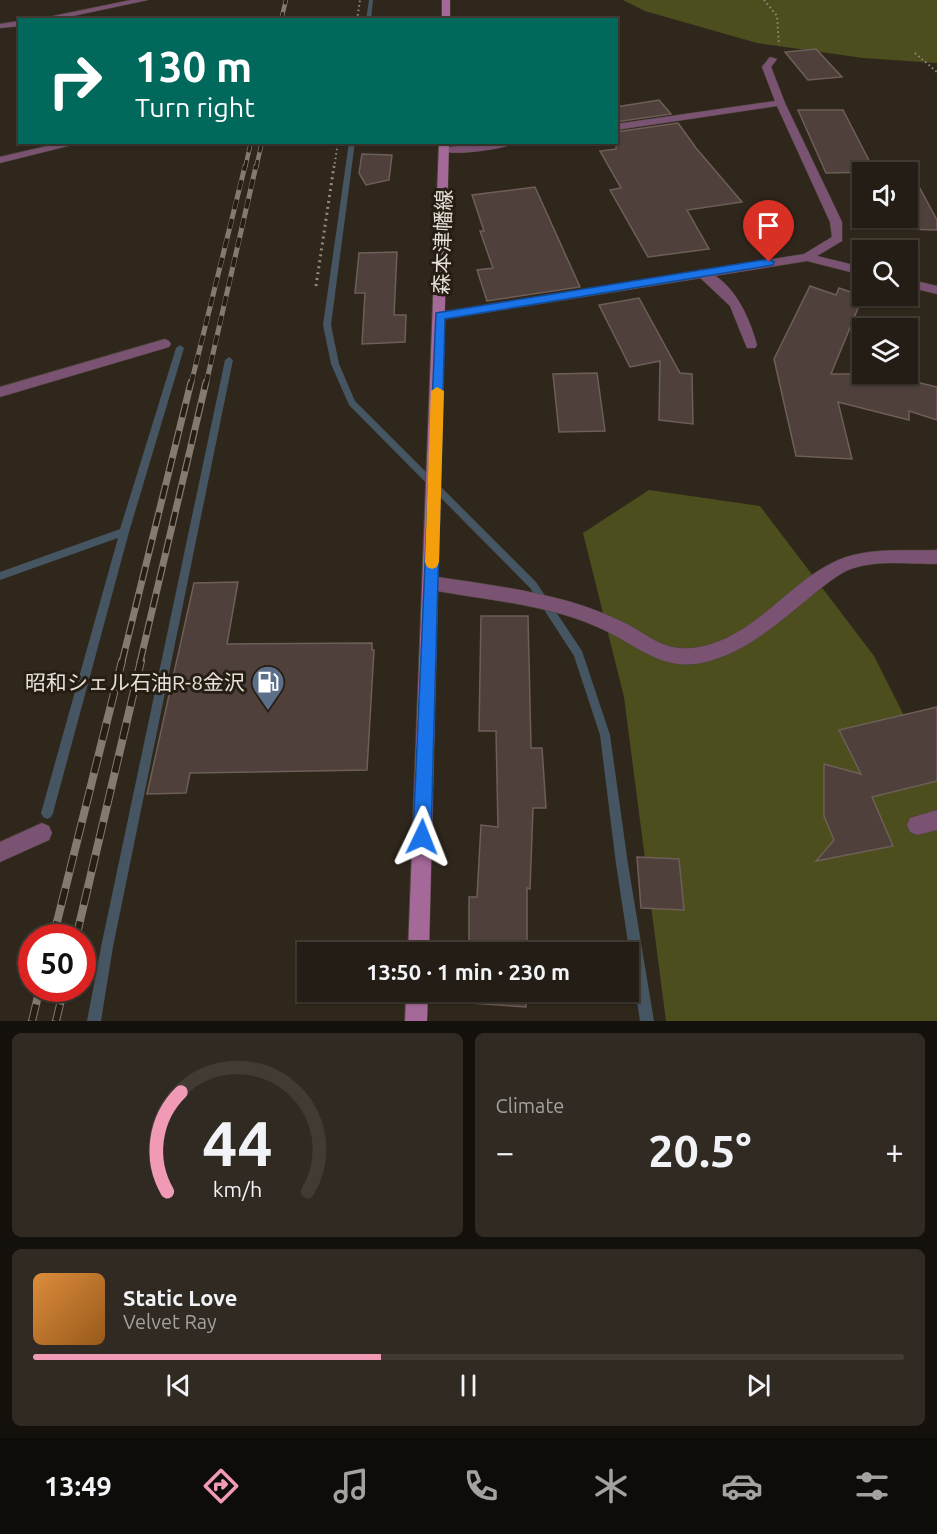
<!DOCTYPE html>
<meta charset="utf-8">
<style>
:root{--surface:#241d15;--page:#302a22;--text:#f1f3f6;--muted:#a3a2a0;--line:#413b34;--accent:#f09ab6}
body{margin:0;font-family:Ubuntu,"Noto Sans JP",sans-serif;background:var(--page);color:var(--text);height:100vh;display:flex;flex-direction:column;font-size:22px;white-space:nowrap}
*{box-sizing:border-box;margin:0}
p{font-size:20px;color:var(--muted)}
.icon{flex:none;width:33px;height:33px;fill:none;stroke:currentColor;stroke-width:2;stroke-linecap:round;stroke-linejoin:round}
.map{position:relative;height:1021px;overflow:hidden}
.panel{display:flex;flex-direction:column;gap:12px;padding:12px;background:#14100c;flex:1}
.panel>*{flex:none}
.top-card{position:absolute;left:18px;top:18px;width:600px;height:126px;border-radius:0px;box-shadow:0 2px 4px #0004,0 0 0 2px var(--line);background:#00695c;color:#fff;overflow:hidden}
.controls{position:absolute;left:852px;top:162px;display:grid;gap:12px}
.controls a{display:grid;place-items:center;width:66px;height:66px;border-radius:0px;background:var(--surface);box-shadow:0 2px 4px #0004,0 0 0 2px var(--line);font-size:30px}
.speed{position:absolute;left:18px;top:924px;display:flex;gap:12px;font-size:30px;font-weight:700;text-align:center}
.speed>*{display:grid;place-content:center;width:78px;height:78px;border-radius:50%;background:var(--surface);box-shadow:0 2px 4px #0004,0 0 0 2px var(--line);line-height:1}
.speed .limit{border:9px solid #d22;background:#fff;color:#111}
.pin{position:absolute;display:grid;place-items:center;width:51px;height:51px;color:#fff;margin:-62px -26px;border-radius:50% 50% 50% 0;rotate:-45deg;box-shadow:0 0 6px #0007}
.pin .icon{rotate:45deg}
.me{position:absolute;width:66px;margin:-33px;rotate:2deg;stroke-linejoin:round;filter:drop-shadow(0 0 4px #0008)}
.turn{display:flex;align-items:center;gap:21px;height:126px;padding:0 18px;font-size:27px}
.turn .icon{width:78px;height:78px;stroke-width:2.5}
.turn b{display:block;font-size:42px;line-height:51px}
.big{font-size:45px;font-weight:600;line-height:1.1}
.panel .card{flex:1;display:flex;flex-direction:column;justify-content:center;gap:9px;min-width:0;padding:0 21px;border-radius:9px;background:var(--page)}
.panel .dial{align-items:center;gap:0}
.dial svg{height:156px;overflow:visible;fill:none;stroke:var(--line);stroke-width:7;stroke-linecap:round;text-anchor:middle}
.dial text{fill:var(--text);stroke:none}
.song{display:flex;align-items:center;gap:18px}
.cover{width:72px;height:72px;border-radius:9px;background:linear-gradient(135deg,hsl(30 70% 55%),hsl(30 70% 35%))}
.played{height:6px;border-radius:3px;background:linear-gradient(90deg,var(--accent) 40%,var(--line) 40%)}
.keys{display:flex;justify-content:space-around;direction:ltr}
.heat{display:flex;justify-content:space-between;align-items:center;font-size:33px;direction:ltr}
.panel .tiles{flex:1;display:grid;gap:12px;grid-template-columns:1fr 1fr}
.card:last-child{grid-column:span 2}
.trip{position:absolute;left:297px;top:942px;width:342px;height:60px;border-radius:0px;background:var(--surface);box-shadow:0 2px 4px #0004,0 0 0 2px var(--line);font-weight:600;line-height:60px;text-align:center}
.menu{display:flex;height:96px;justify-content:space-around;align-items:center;background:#0e0c08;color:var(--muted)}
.menu .icon{width:42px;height:42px}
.menu .on{color:var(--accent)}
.menu b{font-size:27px;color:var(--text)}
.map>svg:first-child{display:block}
.green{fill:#4c4e1e}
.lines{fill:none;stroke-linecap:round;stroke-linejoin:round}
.stream{fill:#455561;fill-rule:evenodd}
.building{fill:#4f403b;stroke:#6e5e58;stroke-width:1.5}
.service-casing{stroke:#4d453a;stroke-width:1}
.minor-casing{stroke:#4d453a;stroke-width:1}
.tertiary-casing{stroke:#4d453a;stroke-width:1}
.secondary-casing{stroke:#4d453a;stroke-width:1}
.path-far1{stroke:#918a81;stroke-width:2;stroke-dasharray:1.5 3;stroke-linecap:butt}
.path{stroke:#918a81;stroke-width:3;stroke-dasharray:2 4;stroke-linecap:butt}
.service{fill:#795371;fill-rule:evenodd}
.minor{fill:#795371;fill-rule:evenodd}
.tertiary{fill:#795371;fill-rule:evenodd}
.secondary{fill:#a56999;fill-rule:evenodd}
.rail-far3-casing{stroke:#837b72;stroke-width:4.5}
.rail-far2-casing{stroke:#837b72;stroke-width:5}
.rail-far1-casing{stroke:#837b72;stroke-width:7}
.rail-casing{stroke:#837b72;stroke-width:8}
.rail-far3{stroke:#261d13;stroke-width:3;stroke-dasharray:8;stroke-linecap:butt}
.rail-far2{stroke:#261d13;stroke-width:4;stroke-dasharray:10;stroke-linecap:butt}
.rail-far1{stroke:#261d13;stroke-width:4.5;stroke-dasharray:14;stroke-linecap:butt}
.rail{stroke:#261d13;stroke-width:6;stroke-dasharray:17;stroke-linecap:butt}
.route{fill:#1a73e8;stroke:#114b97;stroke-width:1.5}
.slow{fill:#f59e0b}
.labels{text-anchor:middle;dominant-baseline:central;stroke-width:6;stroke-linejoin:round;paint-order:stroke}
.street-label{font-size:21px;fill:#e6e0d9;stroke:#261d13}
.poi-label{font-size:21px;fill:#e6e0d9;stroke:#261d13;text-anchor:end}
</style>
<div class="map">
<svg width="937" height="1021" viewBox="0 0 937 1021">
<rect width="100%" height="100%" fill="#30271c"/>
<g class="green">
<path d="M623,0H937V63L863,58L757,43L645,11Z"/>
<path d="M649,490L760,506L874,656L937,781V1021H666L624,697L583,533Z"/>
</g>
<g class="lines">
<g class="stream">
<path d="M369,0H373L371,20H366Z"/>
<path d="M349,142H355L331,325L339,364L355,401L536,582L582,651L610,735L628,864L654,1021H640L616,864L600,735L574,656L530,588L349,405L331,364L323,325Z"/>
<path d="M180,345L184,348L129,532L53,813L51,817L47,819L43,817L41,813L118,538L0,580V572L120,529L176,348Z"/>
<path d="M229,357L233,360L113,947L101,1021H87L101,947L225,360Z"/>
</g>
</g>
<g class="building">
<path d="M816,49L842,77L808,80L785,52Z"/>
<path d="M659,100L671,114L616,122V107Z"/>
<path d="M798,110H843L875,172L826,173Z"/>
<path d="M678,123L696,148L742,202L687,210L709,249L648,257L610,190L621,188L600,151L616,149V132Z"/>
<path d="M362,154L392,155L389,180L366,185L359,173Z"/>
<path d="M908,166L937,220V230L908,229Z"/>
<path d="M535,187L580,287L487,301L477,270L493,268L480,231H484L472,195Z"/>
<path d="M397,252L394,315H406L405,342L362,344L365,293H355L359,253Z"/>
<path d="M810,286L836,295L839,288L863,296L831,374H883L937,387V420L909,411V420L838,402L852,459L796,456L774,359Z"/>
<path d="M639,298L680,373L692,374L693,424L659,420L660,361L630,367L599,305Z"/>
<path d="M597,373L605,431L559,432L553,374Z"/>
<path d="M238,582L227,644L372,643V650H374L367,770L190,773L186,793L147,794L194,583Z"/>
<path d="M481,616H528L531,748H542L546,808H533L530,889L527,888V952H469V897H477L481,825L498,827L496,731H479Z"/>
<path d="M937,707V781L872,797L893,846L816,861L834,840L824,816V764L861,774L839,730Z"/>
<path d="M637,857L679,859L684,910L641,908Z"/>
<path d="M470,992H526V1007L470,1003Z"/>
</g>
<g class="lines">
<defs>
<g id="service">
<path d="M131,0H148L54,20H34Z"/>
<path d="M20,21V26L0,28V24Z"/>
<path d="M701,269C733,279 749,316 757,345L755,348H747L730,306L695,273Z"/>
<path d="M937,810V830L917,835L910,832L907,825L910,818Z"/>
</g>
<g id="minor">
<path d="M770,57L777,59L771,67L785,103L842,222V241L817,256L862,267V275L807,261L440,320L436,319L434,316L436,313L440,312L804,254L832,237L830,222L777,106L616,130V124L775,101L762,67Z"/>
<path d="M64,142H84L0,163V157Z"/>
<path d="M491,142H518C506,149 449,157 439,150C445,146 480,144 491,142Z"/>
<path d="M908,279L937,286V294L908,287Z"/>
<path d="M165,339L169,341L171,344L169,347L0,397V387Z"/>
<path d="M42,823L49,826L52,833L49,840L0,862V842Z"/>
</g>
<path id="tertiary" d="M937,550V564C908,564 873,559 846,571C833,578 821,588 809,598C777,624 743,655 701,663C665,670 642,650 612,634C557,605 492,601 431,590L425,588L423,583L425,578L431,576C496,586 565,593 625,623C653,638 666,653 700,647C756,636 788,582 838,560C869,547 904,551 937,550Z"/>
<g id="secondary">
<rect x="442" y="0" width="8" height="20"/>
<path d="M439,142H449L429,952H408Z"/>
<path d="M406,992H428L427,1021H405Z"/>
</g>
</defs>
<use href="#service" class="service-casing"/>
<use href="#minor" class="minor-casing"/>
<use href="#tertiary" class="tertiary-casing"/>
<use href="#secondary" class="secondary-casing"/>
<g class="path-far1">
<path d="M764,0L777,16L779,45"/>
<path d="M357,20L360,0"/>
<path d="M915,53L937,72"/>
<path d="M334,168L338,142"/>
</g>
<path class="path" d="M316,286L334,166"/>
<use href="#service" class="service"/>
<use href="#minor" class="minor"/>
<use href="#tertiary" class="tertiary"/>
<use href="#secondary" class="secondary"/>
<defs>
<g id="rail-far3">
<path d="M281,20L286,0"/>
<path d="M245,168L251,142"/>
<path d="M256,168L262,142"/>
</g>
<g id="rail-far2">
<path d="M191,384L245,166"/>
<path d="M206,384L256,166"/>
</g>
<g id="rail-far1">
<path d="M122,662L191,382"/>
<path d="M140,662L206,382"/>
</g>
<g id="rail">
<path d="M53,938L122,661"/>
<path d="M76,938L141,661"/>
<path d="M32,1021L40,988"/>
<path d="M56,1021L64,988"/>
</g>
</defs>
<use href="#rail-far3" class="rail-far3-casing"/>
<use href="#rail-far2" class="rail-far2-casing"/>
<use href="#rail-far1" class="rail-far1-casing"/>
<use href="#rail" class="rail-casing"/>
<use href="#rail-far3" class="rail-far3"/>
<use href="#rail-far2" class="rail-far2"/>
<use href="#rail-far1" class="rail-far1"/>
<use href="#rail" class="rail"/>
</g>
<path class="route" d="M769,259L774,262L773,265L445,319L431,837L429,843L422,846L416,843L413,837L436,313Z"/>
<path class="slow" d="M437,387L444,391L439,562L437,567L432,569L427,567L425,562L431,391Z"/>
<defs>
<symbol id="fuel-pin" viewBox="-11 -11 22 30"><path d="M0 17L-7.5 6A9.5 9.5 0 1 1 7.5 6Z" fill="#5c6f8a" stroke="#261d13"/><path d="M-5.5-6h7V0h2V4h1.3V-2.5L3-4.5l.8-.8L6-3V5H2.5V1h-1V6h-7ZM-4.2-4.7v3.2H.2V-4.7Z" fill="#fff"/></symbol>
</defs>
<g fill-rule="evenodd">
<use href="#fuel-pin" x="249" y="663" width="38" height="52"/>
</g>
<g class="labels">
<g class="street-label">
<text transform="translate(442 242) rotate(-88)">森本津幡線</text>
</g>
<g class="poi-label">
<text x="245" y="682">昭和シェル石油R-8金沢</text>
</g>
</g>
</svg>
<div class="controls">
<a><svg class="icon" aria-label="sound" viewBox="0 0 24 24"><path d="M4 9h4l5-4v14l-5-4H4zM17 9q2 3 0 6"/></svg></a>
<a><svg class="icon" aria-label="search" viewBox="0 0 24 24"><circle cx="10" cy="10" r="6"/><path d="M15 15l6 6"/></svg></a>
<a><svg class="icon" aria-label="layers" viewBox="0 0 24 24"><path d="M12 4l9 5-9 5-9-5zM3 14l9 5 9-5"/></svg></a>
</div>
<div class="speed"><div class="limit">50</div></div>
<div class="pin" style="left:769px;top:262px;background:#d93025"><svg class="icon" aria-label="arrive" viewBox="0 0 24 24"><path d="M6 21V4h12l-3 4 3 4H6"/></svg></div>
<svg class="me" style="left:422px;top:837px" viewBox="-20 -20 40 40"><path d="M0-17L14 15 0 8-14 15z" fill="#1a73e8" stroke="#fff" stroke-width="4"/></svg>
<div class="trip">13:50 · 1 min · 230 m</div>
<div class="top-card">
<div class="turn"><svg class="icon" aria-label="right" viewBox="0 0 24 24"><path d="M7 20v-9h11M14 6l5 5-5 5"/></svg><div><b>130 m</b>Turn right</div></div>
</div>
</div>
<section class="panel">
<div class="tiles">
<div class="card dial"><svg viewBox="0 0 100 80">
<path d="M14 69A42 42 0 1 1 86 69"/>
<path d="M14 69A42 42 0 0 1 21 18" stroke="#f09ab6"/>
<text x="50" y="56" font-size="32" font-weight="700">44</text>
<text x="50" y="72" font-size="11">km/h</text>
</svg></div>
<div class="card"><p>Climate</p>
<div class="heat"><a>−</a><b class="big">20.5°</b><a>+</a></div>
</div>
<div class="card">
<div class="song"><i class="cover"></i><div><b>Static Love</b><p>Velvet Ray</p></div></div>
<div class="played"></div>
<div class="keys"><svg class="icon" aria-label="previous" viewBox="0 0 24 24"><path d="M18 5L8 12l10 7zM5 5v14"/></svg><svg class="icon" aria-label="pause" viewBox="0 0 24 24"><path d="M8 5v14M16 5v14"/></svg><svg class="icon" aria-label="next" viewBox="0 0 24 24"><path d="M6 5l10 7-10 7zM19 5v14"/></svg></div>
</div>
</div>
</section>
<nav class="menu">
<b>13:49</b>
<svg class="icon on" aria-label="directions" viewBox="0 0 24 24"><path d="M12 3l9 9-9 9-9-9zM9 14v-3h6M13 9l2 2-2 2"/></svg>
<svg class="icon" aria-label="music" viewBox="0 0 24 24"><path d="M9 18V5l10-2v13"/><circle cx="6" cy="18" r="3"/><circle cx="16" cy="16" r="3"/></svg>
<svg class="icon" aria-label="phone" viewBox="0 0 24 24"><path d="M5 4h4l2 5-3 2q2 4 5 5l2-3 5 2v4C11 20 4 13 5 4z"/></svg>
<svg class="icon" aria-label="climate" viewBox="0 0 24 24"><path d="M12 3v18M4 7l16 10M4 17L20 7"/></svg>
<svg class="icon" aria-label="car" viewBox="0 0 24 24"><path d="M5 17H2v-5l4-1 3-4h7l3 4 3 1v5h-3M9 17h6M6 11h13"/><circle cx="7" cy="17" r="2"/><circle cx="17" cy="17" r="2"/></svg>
<svg class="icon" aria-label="filters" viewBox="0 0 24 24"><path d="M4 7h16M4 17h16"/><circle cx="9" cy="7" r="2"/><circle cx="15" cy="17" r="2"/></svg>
</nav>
